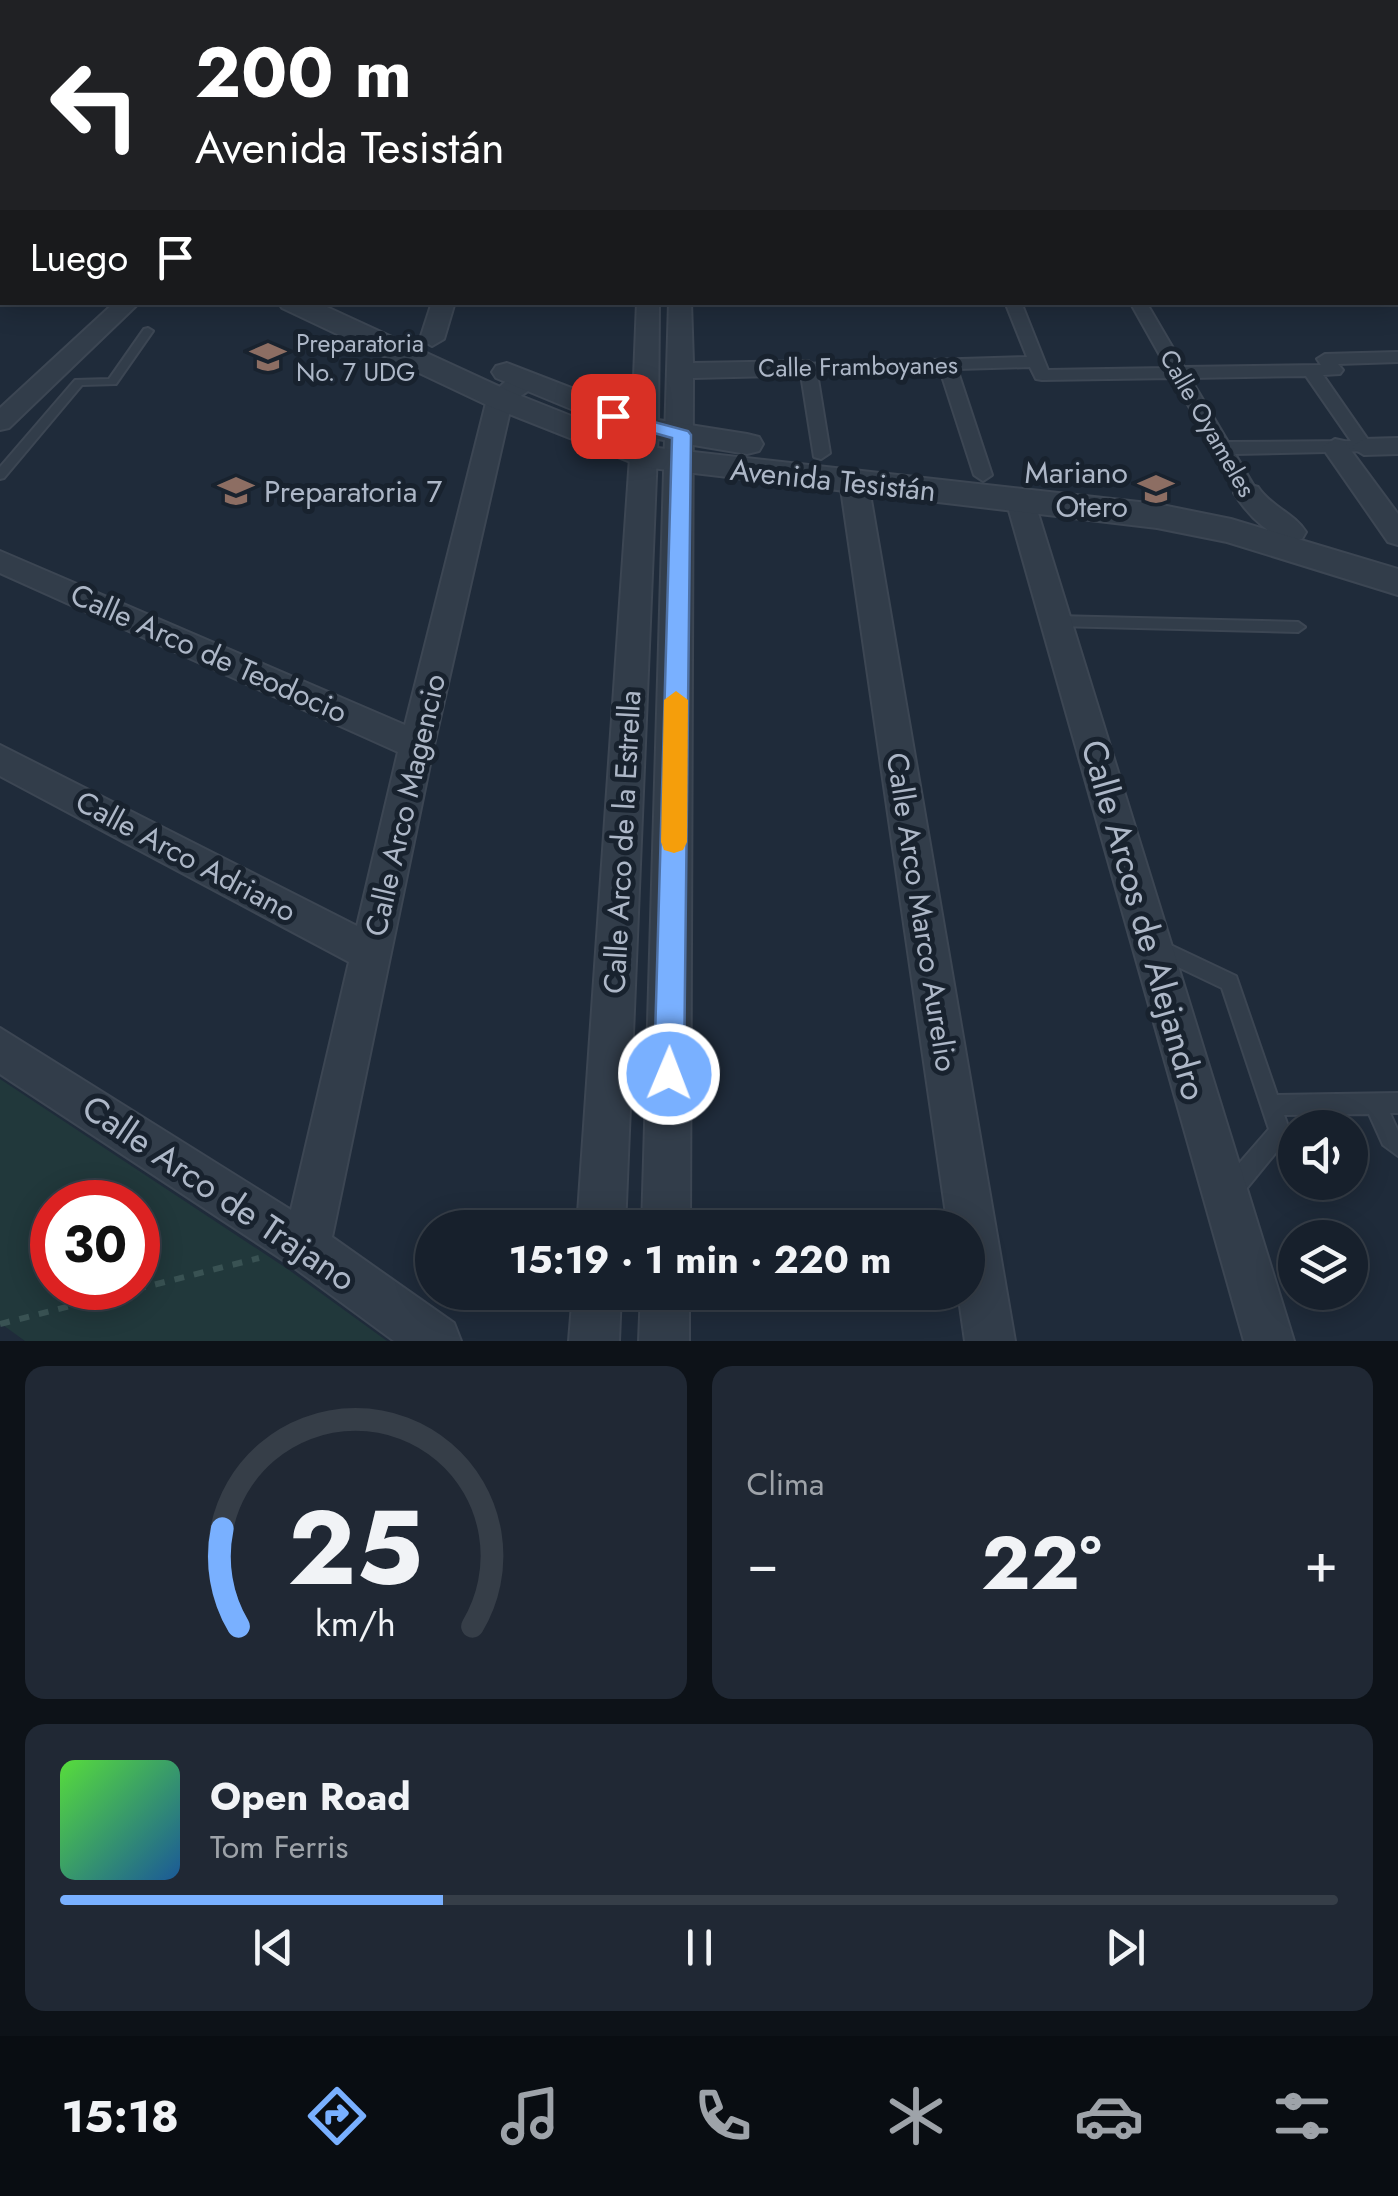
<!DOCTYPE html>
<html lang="es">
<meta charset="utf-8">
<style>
:root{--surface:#17202c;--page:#202834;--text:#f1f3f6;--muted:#9ea3a9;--line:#363e48;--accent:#79b0ff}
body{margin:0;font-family:Jost,sans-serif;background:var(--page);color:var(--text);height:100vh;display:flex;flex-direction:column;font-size:38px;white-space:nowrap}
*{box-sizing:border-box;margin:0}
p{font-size:32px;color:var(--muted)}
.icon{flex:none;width:55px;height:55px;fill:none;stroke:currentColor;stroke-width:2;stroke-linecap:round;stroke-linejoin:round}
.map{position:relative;height:1341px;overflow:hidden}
.details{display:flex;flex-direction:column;gap:25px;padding:25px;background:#0d1218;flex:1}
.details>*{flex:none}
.hud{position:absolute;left:0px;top:0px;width:1400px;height:305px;box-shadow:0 5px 25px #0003,0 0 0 2px var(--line);background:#202124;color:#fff;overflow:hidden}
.controls{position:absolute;left:1278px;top:1110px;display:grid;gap:20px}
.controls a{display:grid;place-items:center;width:90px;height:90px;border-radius:50%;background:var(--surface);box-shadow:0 5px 25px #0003,0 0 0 2px var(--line);font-size:50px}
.speed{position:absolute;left:30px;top:1180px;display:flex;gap:20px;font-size:50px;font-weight:700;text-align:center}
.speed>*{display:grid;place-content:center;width:130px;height:130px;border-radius:50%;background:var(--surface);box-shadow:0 5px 25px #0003,0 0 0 2px var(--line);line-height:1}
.speed .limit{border:15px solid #d22;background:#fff;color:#111}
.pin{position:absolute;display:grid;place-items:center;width:85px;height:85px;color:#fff;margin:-42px;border-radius:20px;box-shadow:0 5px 15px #0006}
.me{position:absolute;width:110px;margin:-55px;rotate:1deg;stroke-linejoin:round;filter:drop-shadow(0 0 8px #0008)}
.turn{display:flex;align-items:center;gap:35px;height:210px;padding:0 30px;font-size:45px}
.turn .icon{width:130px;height:130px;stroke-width:2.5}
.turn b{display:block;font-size:70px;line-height:85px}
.then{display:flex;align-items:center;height:95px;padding:0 30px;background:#0003;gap:20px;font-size:38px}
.big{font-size:75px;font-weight:700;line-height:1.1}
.details .card{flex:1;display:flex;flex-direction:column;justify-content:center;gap:15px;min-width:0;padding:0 35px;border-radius:20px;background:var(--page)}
.details .dial{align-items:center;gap:0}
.dial svg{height:260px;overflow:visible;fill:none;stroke:var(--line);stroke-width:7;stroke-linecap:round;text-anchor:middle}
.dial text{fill:var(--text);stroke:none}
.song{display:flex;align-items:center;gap:30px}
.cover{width:120px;height:120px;border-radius:15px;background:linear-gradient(135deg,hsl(110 70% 55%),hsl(210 70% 35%))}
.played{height:10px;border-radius:5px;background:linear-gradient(90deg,var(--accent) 30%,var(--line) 30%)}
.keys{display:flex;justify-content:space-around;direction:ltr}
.heat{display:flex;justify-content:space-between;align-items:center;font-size:55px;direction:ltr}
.details .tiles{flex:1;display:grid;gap:25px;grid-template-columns:1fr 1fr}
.card:last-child{grid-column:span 2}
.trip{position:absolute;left:415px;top:1210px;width:570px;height:100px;border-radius:50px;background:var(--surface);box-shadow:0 5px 25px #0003,0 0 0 2px var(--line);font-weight:700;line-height:100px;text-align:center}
.dock{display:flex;height:160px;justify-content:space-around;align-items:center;background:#090d12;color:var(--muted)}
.dock .icon{width:70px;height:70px}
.dock .on{color:var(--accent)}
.dock b{font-size:45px;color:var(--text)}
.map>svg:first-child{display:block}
.green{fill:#21383b;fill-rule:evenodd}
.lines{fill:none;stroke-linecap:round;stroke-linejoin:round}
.service-casing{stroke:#3c4653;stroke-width:4}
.pedestrian-casing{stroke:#3c4653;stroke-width:4}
.minor-casing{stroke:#3c4653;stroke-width:4}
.tertiary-casing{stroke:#3c4653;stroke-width:4}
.path{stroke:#395253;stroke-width:6;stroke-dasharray:10 10;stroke-linecap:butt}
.service{fill:#323d4a;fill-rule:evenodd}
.pedestrian{fill:#323d4a;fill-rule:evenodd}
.minor{fill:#323d4a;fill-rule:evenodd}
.tertiary{fill:#323d4a;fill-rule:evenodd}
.wall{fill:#394759}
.shaded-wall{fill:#293748}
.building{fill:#455365;stroke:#566374;stroke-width:2.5}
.route{fill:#79b0ff;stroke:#4f72a6;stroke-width:2.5}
.slow{fill:#f59e0b}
.labels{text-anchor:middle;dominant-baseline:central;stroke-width:10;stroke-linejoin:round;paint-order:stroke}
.far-poi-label{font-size:25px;fill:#adb7c7;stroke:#18222e;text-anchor:start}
.far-street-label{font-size:25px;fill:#adb7c7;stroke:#18222e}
.poi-label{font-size:30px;fill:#adb7c7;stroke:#18222e;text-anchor:end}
.street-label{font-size:30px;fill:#adb7c7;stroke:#18222e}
.near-street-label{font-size:35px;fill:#adb7c7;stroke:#18222e}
</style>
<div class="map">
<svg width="1398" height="1341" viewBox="0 0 1398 1341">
<rect width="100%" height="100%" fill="#1f2b3a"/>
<path class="green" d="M0,1079L289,1270L387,1341H25L0,1323ZM52,1202H138V1288H52Z"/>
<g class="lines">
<defs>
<g id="service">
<path d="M852,0H858L859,2H853Z"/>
<path d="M148,328L153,331L116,384L82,385L4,478L0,479V467L75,380L109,379L144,329Z"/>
<path d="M1056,616L1298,622L1305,627L1298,632L1056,626L1049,621Z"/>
<path d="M1160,940L1236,976L1277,1095L1398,1093V1113H1390L1398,1131V1156L1383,1145L1369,1114L1284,1115L1290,1132L1287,1139L1238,1199L1230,1202L1222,1199L1219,1191L1222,1183L1269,1129L1222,988L1153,955L1151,949L1153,943Z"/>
</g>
<g id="pedestrian">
<path d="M988,0H999L1000,2H990Z"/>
<path d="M2,81V89L0,90V82Z"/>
<path d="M1005,302H1021L1048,370L1167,368L1130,302H1146L1184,367L1321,365L1317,359L1325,354L1398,352V362L1338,364L1343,370L1340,374L1323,375L1373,447L1371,451L1235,454L1258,493L1248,499L1238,493L1173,378L1042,380L1036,379L1030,367L957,369L992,475L983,481L974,475L940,370L817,373L830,453L821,459L814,457L800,368L802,364L1027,357ZM1306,376L1351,441L1228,442L1190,378Z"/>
</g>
<g id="minor">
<path d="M1149,0H1167L1168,2H1150Z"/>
<path d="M0,51L2,52V62L0,61Z"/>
<path d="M2,281V296L0,297V282Z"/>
<path d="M115,302H140L9,428L0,430V408Z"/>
<path d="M432,302H455L444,339L432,346L420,339Z"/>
<path d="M637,302H659L658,428L625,1228H577L632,428Z"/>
<path d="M669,302H691L693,363L808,361L820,368L808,375L693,378L690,1228H642Z"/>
<path d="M529,375L541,382L512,402L434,745L332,1237L454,1323L461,1341H394L289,1264L0,1074V1028L291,1210L349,962L0,776V745L357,926L398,752L0,573V551L405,725L487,399L507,380Z"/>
<path d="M1398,438V454L1364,455L1351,447L1364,439Z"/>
<path d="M1335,439L1344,441L1398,514V545L1388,542L1322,447Z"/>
<path d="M854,473L864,476L868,482L1015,1341H965L958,1292H968V1228H948L840,482L844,476Z"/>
<path d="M1248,484L1258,487C1270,506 1294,513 1306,532L1302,539C1276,546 1247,514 1234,493L1238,487Z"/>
<path d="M1020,491L1030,493L1034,500L1294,1341H1244L1006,500L1010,493Z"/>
<path d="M573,1292H621L619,1341H569Z"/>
<path d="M641,1292H689V1341H639Z"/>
</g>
<g id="tertiary">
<path d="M686,0H713L714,2H688Z"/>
<path d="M1147,0H1264L1262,2Z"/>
<path d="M2,147V163L0,164V148Z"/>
<rect x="0" y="196" width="2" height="15"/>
<path d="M278,302H316L511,392L649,447L1157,504L1231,519L1398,569V595L1227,542L1157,528L643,467L489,406L282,308Z"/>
<path d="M507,363L652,419L747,434L759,437L763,444L759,451L747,454L634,435L496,378L492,372L496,366Z"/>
</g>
</defs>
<use href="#service" class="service-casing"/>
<use href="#pedestrian" class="pedestrian-casing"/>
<use href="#minor" class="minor-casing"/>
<use href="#tertiary" class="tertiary-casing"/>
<path class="path" d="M0,1324L259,1258"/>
<use href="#service" class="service"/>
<use href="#pedestrian" class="pedestrian"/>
<use href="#minor" class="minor"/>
<use href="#tertiary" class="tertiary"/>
</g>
<g class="wall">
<path d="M174,0H382L381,2H175Z"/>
<rect x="426" y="0" width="216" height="2"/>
<path d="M696,0H848L849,2H696Z"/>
<path d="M885,0H983V2H887Z"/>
<path d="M1090,0H1140L1139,2H1092Z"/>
<path d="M1233,0H1398V98V2H1232Z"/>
</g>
<g class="shaded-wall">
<path d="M366,0H382L381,2H367Z"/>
<path d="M2,107V143L0,146V110Z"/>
</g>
<g class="building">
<rect x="499" y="0" width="131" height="2"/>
<path d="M725,0H848L849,2H725Z"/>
<path d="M1298,0H1398V77V2H1302Z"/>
<path d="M0,87H2V107L0,110Z"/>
</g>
<path class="route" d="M613,411L688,431L691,435L684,1074L680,1085L669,1090L659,1085L654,1074L672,438L607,420V412Z"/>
<path class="slow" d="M676,691L688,700L687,842L683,850L674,853L664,850L661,842L664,700Z"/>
<defs>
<symbol id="university-bare" viewBox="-9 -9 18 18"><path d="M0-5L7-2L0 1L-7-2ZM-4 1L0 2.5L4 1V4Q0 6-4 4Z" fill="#8d6e63" stroke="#18222e" stroke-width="2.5" paint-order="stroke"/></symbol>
<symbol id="school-bare" viewBox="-9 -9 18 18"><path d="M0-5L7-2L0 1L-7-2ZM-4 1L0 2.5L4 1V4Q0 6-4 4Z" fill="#8d6e63" stroke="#18222e" stroke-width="2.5" paint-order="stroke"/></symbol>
</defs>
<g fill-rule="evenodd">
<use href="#university-bare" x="243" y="332" width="50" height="50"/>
<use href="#school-bare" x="1131" y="464" width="50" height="50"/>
<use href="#university-bare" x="211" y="466" width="50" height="50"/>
</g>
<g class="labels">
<g class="far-poi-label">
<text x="296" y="343">Preparatoria<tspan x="296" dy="29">No. 7 UDG</tspan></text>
</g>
<g class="far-street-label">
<text transform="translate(858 366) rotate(-1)">Calle Framboyanes</text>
<text transform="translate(1208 423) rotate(60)">Calle Oyameles</text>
</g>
<g class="poi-label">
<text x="1128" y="472">Mariano<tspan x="1128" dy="34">Otero</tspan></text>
<text x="264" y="491" text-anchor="start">Preparatoria 7</text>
</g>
<g class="street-label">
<text transform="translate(833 480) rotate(6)">Avenida Tesistán</text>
<text transform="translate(209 653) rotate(24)">Calle Arco de Teodocio</text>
<text transform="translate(405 805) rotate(-77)">Calle Arco Magencio</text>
<text transform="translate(622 842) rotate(-87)">Calle Arco de la Estrella</text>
<text transform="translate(186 856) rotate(28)">Calle Arco Adriano</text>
<text transform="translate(922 912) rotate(81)">Calle Arco Marco Aurelio</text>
</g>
<g class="near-street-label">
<text transform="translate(1144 920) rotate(74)">Calle Arcos de Alejandro</text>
<text transform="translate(219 1193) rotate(34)">Calle Arco de Trajano</text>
</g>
</g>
</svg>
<div class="controls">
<a><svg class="icon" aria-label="sound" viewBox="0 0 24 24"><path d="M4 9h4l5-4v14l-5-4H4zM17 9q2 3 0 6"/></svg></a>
<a><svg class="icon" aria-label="layers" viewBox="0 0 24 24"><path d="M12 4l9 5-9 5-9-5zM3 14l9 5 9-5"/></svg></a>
</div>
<div class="speed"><div class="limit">30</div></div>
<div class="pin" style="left:613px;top:416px;background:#d93025"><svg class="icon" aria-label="arrive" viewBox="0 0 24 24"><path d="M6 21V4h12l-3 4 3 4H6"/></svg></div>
<svg class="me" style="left:669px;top:1074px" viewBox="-20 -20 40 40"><circle r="17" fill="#79b0ff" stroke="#fff" stroke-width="3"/><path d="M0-11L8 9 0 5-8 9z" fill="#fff"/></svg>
<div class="trip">15:19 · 1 min · 220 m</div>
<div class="hud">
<div class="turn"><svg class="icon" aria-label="left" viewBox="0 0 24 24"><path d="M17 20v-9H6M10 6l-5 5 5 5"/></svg><div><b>200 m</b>Avenida Tesistán</div></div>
<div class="then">Luego<svg class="icon" aria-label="arrive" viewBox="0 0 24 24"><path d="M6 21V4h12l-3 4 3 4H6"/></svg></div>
</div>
</div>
<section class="details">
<div class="tiles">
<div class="card dial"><svg viewBox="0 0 100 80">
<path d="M14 69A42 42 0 1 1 86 69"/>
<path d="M14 69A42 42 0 0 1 9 39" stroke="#79b0ff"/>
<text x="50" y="56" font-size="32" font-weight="700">25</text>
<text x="50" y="72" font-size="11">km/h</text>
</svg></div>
<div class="card"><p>Clima</p>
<div class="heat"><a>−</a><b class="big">22°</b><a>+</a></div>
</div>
<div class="card">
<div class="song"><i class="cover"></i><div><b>Open Road</b><p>Tom Ferris</p></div></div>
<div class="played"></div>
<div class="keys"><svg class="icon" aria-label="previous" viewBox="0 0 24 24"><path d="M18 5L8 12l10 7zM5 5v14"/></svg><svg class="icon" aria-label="pause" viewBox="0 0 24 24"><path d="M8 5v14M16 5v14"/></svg><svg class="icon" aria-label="next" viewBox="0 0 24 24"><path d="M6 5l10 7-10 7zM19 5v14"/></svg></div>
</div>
</div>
</section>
<nav class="dock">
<b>15:18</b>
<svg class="icon on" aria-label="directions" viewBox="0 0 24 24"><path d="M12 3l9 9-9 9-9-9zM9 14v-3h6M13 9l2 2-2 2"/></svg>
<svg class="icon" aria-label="music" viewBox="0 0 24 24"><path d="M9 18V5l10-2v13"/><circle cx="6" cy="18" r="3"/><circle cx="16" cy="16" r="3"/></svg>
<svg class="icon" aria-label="phone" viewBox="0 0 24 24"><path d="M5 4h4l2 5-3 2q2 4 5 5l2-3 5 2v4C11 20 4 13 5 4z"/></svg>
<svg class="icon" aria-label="climate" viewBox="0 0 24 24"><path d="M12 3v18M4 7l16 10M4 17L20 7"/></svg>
<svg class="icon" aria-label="car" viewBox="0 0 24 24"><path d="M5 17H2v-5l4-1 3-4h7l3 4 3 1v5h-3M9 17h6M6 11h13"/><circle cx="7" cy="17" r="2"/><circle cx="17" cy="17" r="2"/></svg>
<svg class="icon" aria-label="filters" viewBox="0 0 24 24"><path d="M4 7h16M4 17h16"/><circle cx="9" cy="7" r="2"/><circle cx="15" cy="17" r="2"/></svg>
</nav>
